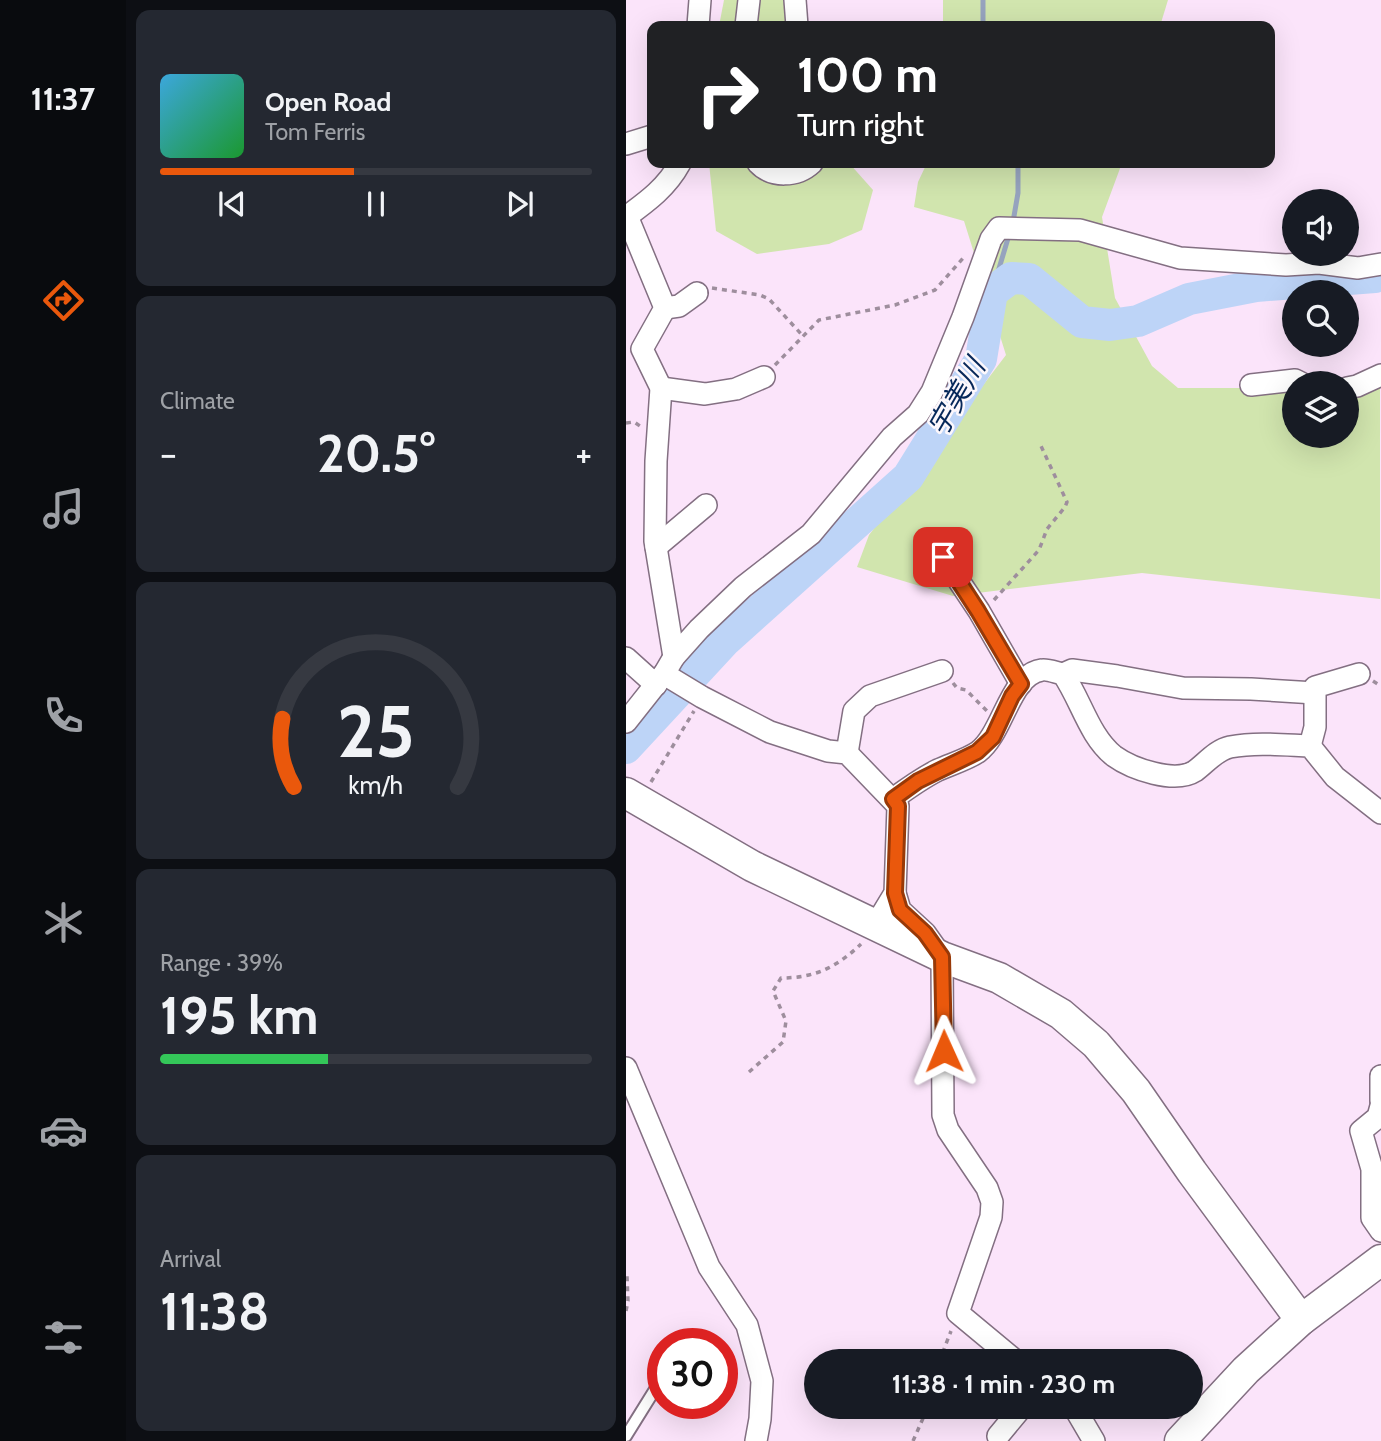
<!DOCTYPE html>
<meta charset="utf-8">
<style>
:root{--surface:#171b24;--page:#242831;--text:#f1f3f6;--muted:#9ea1a6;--line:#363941;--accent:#ea580c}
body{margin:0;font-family:Cabin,"Noto Sans JP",sans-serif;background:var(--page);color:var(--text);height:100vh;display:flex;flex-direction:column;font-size:26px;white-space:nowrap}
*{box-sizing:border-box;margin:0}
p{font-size:23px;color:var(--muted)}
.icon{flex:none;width:38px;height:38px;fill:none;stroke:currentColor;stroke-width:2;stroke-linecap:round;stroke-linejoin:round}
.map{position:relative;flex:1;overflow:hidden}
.sheet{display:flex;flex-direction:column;gap:10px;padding:10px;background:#0d0f14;width:500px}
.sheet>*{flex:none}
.top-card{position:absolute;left:21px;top:21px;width:628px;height:147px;border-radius:14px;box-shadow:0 7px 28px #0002;background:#202124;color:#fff;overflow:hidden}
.controls{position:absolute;left:656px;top:189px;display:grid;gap:14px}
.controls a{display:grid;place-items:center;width:77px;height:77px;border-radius:50%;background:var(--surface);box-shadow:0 7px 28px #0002;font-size:35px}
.speed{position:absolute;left:21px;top:1328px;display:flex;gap:14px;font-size:35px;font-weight:700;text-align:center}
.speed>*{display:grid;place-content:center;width:91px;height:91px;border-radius:50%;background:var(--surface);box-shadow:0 7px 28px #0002;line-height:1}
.speed .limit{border:10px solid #d22;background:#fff;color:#111}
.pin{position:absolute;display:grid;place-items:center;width:60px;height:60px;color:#fff;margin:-30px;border-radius:14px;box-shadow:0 4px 10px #0006}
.me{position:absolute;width:77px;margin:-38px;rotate:359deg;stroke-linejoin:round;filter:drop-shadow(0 0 5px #0008)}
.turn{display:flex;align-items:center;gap:24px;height:147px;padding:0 35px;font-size:32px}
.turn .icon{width:91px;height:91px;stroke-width:2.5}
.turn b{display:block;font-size:49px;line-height:60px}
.big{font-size:52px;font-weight:700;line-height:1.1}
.sheet .tile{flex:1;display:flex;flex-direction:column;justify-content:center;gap:10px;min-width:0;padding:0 24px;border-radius:14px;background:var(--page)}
.sheet .dial{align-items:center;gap:0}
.dial svg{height:182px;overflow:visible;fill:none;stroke:var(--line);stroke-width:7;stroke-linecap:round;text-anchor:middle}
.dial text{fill:var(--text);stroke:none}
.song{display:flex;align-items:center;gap:21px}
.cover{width:84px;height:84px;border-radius:10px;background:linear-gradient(135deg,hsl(200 70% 55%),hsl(130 70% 35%))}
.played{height:7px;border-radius:4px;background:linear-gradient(90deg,var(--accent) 45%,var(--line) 45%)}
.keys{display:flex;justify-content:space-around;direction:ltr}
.heat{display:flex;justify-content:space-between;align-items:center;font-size:38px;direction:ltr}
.charge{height:10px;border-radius:5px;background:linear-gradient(90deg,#34c759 39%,var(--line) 0)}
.trip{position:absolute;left:178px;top:1349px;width:399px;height:70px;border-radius:35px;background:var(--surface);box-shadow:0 7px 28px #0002;font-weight:700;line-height:70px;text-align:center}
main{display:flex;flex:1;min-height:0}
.menu{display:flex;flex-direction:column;width:126px;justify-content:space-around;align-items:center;background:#090b0e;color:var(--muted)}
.menu .icon{width:49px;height:49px}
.menu .on{color:var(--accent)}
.menu b{font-size:32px;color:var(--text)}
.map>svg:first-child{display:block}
.green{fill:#d1e5ae}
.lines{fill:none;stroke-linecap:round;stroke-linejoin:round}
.stream{stroke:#96a3be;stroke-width:5}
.river{stroke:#bdd4f7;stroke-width:32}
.lane-casing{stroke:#836f82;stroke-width:14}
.street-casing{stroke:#836f82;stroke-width:24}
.secondary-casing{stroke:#836f82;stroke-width:33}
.path{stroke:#9e8e9d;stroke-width:3.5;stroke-dasharray:5 5;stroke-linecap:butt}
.lane{stroke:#fff;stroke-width:10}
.street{stroke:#fff;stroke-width:21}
.secondary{stroke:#fff;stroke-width:30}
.route-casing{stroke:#983908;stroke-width:18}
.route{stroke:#ea580c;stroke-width:12}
.labels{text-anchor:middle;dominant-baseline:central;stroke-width:5;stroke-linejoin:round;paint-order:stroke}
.water-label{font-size:28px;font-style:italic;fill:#07285a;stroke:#fdf8fc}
</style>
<main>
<nav class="menu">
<b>11:37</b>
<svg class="icon on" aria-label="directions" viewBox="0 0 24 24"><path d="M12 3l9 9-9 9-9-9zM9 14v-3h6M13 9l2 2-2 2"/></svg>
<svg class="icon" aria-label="music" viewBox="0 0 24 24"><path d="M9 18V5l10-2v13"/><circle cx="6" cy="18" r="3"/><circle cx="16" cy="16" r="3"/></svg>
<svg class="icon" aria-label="phone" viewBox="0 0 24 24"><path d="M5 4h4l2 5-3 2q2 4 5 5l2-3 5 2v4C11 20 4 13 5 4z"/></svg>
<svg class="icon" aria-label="climate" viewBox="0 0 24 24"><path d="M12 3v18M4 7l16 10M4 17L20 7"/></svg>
<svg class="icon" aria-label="car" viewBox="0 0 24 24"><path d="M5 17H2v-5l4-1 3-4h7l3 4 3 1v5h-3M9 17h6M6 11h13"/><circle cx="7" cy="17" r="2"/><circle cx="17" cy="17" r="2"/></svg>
<svg class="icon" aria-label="filters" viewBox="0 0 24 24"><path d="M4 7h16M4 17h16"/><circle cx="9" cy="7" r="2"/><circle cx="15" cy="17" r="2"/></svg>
</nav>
<section class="sheet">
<div class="tile">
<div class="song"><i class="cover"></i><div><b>Open Road</b><p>Tom Ferris</p></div></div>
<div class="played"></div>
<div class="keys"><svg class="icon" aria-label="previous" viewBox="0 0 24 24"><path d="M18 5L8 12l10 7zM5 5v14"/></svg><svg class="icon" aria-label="pause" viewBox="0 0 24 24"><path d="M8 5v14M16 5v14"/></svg><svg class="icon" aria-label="next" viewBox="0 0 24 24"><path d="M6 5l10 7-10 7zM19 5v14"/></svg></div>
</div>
<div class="tile"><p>Climate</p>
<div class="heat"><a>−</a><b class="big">20.5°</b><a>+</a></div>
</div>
<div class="tile dial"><svg viewBox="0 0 100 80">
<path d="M14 69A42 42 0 1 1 86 69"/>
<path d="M14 69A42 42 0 0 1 9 39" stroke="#ea580c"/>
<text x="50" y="56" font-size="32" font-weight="700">25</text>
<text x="50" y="72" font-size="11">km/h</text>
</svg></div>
<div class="tile"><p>Range · 39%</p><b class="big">195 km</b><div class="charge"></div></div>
<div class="tile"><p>Arrival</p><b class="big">11:38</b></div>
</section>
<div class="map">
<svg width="755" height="1441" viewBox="0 0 755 1441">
<rect width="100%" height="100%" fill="#fbe4fa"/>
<g class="green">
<path d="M98,0H170L169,26H93Z"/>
<path d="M317,0H542L534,26H317Z"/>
<path d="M83,163H223L247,190L236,230L203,244L131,254L90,231Z"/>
<path d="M301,163H496L476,217L489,298L526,366L552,388H668V436H721V388L754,378V599L516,573L327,596L231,567L243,535L380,355L338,221L288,207L292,182Z"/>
</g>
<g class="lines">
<g class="stream">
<path d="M357,0V26"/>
<path d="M387,222L392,193V163"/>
<path d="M366,292L383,235"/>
</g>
<path class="river" d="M0,748L100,640L282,477L355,359L366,292L385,278L403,279L456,322L484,325L512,321L563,299L630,286L749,277L755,275"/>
<defs>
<path id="lane" d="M0,1436L33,1383"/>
<g id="street">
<path d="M169,0L171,26"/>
<path d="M72,26L74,0"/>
<path d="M120,26L123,0"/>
<path d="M0,144L26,136"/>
<path d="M132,163C146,178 171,177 186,163"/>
<path d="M1,216L39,308L16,349L35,388L30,461L29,541L48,657"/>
<path d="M0,217C22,201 41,187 54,163"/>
<path d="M39,308L53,306L71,293"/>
<path d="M625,385L669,380L675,383"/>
<path d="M35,388L79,394L110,389L138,377"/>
<path d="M721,388L731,386L755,375"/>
<path d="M30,547L80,505"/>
<path d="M317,557L353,611L395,684"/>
<path d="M0,658L30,685"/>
<path d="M38,674L76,697L144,732L202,751L221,753L272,806L269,893L249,926"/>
<path d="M437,674L446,670L491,676L557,688L625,689L689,693"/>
<path d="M0,722L38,674L48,657L73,629L117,587L185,534L266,437L292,414L306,392L337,317L365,239L373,228L454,230L554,258L660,265L693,263L732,268L755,264"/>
<path d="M684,746L689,727V687L733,674"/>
<path d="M221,753L228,711L244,696L316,671"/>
<path d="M267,799C282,788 296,778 312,770C325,764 340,760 352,752C377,734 384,674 416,670C422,669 431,673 437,674C455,700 463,736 488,756C506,769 549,784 569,771C580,763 590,750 604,747C631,742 658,745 684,746L709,777L755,813"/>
<path d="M269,893L274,910L299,933L316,957L317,1115L322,1130L361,1188L366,1202L365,1217L332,1313L391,1362"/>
<path d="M0,1068L83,1267L121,1325L136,1381L134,1419L130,1441"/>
<path d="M755,1076V1101"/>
<path d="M755,1106L752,1117L735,1131L746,1169V1218L755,1231"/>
<path d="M448,1407L468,1441"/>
<path d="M372,1436L396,1407"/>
</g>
<g id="secondary">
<path d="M0,793L126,866L316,957L373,978L435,1014L470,1044L510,1091L566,1172L675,1320"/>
<path d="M554,1441L620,1370L675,1320L755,1260"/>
</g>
</defs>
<use href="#lane" class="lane-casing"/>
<use href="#street" class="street-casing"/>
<use href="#secondary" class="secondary-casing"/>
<g class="path">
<path d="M86,288L134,295L143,299L177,336"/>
<path d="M149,365L193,320L269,305L309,290L338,257"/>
<path d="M0,423L8,422L14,426"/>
<path d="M368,600L413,550L421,529L439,507L441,502L415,446"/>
<path d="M747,681L755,686"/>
<path d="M327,683L331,688L340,690L361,711"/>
<path d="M25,782L68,711"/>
<path d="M123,1072L157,1042L160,1021L147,991L155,978C189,978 211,967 235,944"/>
<path d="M0,1311L2,1301L1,1276"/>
<path d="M313,1362L325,1331"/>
<path d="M287,1441L302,1407"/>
</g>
<use href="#lane" class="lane"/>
<use href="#street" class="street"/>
<use href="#secondary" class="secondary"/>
</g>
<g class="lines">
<defs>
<path id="route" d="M317,557L352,611L395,684L386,696L367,737L351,752L292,781L267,799L272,806L269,893L274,910L299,933L316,957L318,1051"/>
</defs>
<use href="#route" class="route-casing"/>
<use href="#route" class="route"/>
</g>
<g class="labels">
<g class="water-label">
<text transform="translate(330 397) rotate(-60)">宇美川</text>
</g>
</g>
</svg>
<div class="controls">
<a><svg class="icon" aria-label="sound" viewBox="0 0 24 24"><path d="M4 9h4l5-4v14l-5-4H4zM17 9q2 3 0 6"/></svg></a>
<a><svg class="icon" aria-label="search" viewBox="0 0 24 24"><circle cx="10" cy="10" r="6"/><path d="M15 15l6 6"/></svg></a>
<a><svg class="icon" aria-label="layers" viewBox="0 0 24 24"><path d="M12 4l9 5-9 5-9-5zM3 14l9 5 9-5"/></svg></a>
</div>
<div class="speed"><div class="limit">30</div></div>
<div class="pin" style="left:317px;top:557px;background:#d93025"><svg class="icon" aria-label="arrive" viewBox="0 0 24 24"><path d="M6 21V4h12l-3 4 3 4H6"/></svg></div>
<svg class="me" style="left:318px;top:1051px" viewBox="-20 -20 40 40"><path d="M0-17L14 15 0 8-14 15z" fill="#ea580c" stroke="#fff" stroke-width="4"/></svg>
<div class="trip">11:38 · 1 min · 230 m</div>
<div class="top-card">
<div class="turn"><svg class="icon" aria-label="right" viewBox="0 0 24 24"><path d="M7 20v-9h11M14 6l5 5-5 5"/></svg><div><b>100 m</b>Turn right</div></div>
</div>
</div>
</main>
